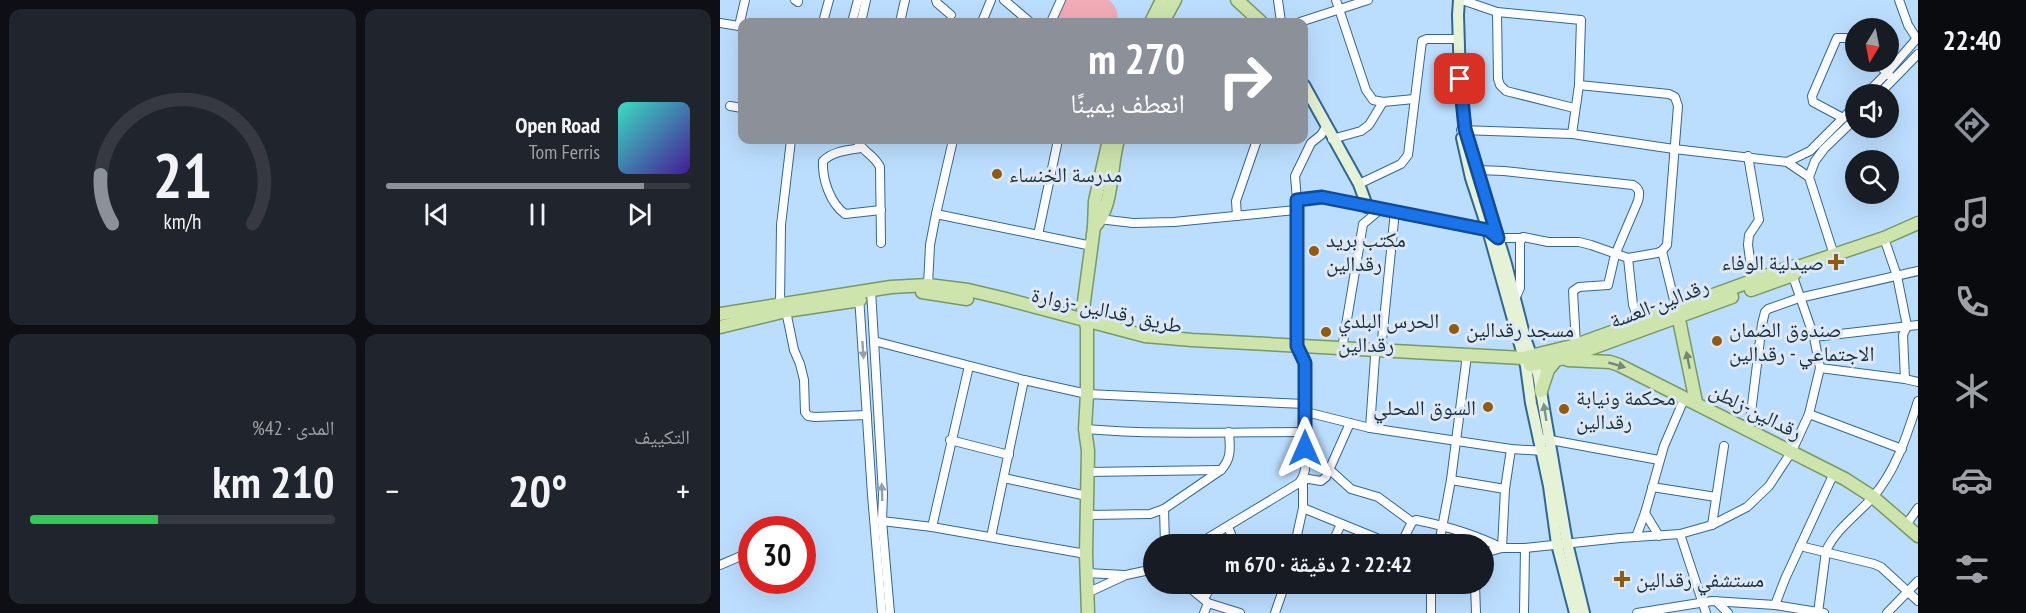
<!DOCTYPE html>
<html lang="ar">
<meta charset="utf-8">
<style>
:root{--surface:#171b24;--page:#20242c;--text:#f1f3f6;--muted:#9ea1a6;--line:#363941;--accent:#8c9099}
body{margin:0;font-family:"PT Sans Narrow","Noto Naskh Arabic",sans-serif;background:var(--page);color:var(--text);direction:rtl;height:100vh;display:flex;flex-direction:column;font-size:22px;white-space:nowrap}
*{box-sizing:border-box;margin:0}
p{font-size:20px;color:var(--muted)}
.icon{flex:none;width:33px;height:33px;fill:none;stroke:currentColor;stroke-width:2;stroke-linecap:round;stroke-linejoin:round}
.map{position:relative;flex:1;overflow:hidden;direction:ltr}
.details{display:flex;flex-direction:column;gap:9px;padding:9px;background:#0d0f14;width:720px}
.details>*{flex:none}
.top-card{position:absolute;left:18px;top:18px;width:570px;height:126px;border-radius:12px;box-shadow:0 6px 24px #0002;direction:rtl;background:#8c9099;color:#fff;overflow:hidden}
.needle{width:39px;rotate:190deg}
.fabs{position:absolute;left:1125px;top:18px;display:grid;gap:12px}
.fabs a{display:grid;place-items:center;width:54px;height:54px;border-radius:50%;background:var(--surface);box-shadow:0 6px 24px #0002;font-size:30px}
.speed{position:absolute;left:18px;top:516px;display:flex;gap:12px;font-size:30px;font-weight:700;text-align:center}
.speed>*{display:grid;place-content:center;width:78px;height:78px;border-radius:50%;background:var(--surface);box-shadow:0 6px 24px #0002;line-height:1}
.speed .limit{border:9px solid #d22;background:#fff;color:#111}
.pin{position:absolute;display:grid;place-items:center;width:51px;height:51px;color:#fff;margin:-26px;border-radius:12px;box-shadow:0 3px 9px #0006}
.me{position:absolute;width:66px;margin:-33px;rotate:0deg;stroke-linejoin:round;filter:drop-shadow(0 0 4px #0008)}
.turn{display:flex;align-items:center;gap:21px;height:126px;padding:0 24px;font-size:27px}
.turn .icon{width:78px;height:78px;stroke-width:2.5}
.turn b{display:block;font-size:42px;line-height:51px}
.big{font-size:45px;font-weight:700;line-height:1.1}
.details .tile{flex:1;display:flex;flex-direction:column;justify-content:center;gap:9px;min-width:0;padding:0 21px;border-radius:12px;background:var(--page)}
.details .dial{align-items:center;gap:0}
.dial svg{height:156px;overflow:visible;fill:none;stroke:var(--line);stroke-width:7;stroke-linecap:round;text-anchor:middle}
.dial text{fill:var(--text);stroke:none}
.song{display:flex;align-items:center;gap:18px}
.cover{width:72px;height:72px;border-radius:9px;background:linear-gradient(135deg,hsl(170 70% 55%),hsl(260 70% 35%))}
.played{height:6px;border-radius:3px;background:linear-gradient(90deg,var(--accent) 85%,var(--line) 85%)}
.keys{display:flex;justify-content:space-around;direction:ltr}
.heat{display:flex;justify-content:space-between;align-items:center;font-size:33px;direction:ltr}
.charge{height:9px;border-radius:4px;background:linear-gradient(90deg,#34c759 42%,var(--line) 0)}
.details .tiles{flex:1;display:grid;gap:9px;grid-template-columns:repeat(2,1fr)}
.trip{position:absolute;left:423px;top:534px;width:351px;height:60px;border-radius:30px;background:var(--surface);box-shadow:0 6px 24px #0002;font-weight:700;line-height:60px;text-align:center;direction:rtl}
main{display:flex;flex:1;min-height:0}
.tab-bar{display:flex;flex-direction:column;width:108px;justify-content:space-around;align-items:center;background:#090b0e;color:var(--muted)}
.tab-bar .icon{width:42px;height:42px}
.tab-bar .current{color:var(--accent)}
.tab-bar b{font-size:27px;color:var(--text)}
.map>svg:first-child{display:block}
.green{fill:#f2acb8}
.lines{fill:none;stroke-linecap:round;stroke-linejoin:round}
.street-casing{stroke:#316797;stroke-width:10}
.secondary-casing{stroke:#316797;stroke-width:14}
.primary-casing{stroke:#789864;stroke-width:15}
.street{stroke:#fff;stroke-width:8}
.secondary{stroke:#e6f2d6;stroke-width:10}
.primary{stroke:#cee4ad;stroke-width:12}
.oneway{fill:#96a0aa}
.oneway2{fill:#728878}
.oneway3{fill:#7e908c}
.route-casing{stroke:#114b97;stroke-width:15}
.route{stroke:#1a73e8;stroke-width:10}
.poi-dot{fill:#905a10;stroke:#dde8f3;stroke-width:2}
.labels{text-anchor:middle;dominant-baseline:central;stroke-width:6;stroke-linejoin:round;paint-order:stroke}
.poi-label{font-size:21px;fill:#162d42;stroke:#dde8f3;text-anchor:start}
.street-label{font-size:21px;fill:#162d42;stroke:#dde8f3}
</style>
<main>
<nav class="tab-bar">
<b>22:40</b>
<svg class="icon current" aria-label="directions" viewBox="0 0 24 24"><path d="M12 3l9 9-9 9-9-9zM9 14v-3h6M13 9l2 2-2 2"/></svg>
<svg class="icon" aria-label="music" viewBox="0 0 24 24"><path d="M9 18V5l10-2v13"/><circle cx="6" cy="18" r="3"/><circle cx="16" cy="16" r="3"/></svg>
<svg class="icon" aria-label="phone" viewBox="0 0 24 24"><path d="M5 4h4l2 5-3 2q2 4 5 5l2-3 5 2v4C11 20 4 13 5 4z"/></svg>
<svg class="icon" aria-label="climate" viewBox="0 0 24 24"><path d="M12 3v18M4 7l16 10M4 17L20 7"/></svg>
<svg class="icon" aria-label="car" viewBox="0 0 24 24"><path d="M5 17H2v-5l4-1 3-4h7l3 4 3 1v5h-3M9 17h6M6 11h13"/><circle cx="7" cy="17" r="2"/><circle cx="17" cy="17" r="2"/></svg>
<svg class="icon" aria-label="filters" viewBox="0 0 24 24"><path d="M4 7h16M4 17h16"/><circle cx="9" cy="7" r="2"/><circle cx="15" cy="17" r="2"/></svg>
</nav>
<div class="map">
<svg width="1198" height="613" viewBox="0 0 1198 613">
<rect width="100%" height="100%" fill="#bcdefe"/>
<path class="green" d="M344,0H389C396,7 399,12 397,22H333Z"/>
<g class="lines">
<defs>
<g id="street">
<path d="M75,0L78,2"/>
<path d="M216,0L217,3L231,15"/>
<path d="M284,0L310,22"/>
<path d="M558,0L561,22"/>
<path d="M616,0L646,90L653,100L663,102L694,99"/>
<path d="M742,0L777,12L861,20L859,85L852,134"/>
<path d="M1179,0L1188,25L1197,39"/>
<path d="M777,12L778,79L780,85L786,91L854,108"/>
<path d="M103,22L109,0"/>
<path d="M132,22L138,0"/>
<path d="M141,22L146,0"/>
<path d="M180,22L185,0"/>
<path d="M262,22L271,0"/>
<path d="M331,22L341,0"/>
<path d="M580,22L648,0"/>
<path d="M0,23L19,26"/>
<path d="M22,27L19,26L25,0"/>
<path d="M1156,62L1170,76"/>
<path d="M1146,94L1167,73L1198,37"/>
<path d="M1159,94L1198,54"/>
<path d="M10,106L22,108"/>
<path d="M1123,118L1093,102L1092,96L1117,38H1126L1136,44"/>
<path d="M741,130L852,134L954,149L1067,162L1090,151L1136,105"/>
<path d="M612,139L641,131L649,125L663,102"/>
<path d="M137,140C143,153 153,153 160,167L161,243"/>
<path d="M233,140L216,214L372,246"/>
<path d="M141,148C128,150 113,151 103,161C102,179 110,203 125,214L161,210"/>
<path d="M1028,156L1039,220L1029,235L1028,245L1033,281"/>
<path d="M1067,162L1089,177"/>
<path d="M758,170L784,171L913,185C920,189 920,193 918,201L895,255L888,285L859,287L853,291L856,345"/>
<path d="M639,184L681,164L688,155L702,41L707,39H733"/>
<path d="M577,200L575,176L591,143L601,135L606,127"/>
<path d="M576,210L577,200C601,195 623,201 647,206L646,209"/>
<path d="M517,216L516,201L537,140"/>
<path d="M379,219L413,223L454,222L576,210L577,346L585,363L586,373C585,392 584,412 584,431C583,449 591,467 579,483L478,544"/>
<path d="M318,235L338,140"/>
<path d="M778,238H801"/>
<path d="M1164,238L1177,276L1187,326L1183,335L1185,379"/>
<path d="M942,251L956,308"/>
<path d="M1114,255L1089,177L1095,161L1104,149L1136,118"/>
<path d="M908,258L913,305L919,321"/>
<path d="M208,285L210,245L216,214"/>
<path d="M151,290L163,494L162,521L170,613"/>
<path d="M139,296L152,495L162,613"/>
<path d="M795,299L800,288V242L803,237L828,242H859L871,245L908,258L937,253L942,251L947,245L958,106L955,97L949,94L859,85"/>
<path d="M60,304L61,225L71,140"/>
<path d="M66,311L74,350L80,364L84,380L85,412L88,416L95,417L147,415"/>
<path d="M1094,337L1198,325"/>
<path d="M154,341L304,380L367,394L585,404"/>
<path d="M622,349L643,224L661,209"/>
<path d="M661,350L675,211"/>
<path d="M655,357L650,428L791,449L824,451"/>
<path d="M1100,368L1185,379L1198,382"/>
<path d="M586,412L630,423"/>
<path d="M1089,414L1182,449"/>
<path d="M365,429C438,435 511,432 584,432"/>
<path d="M1029,429L1042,324L1045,312L1048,309L1079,298L1198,271"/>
<path d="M825,439L939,460"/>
<path d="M230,440L289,455"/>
<path d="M610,470L631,489L658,497L692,522"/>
<path d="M367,472L501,470"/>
<path d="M284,478L367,496"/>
<path d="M731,480L785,489"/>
<path d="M932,487L996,497"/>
<path d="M583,508L671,544L682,542L692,522L696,520C726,526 754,534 782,548L785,489L791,449"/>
<path d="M444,509L445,544"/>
<path d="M925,513L939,536"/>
<path d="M367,515L430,514L444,509L501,470C512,458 510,448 509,432"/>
<path d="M162,521L212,527L366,554"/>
<path d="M992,525L1004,446"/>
<path d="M1186,525L1198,508"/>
<path d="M212,527L249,366"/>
<path d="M508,527L511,534L510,544"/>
<path d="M960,534L986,613"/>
<path d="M271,537L304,380"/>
<path d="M916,537L925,513L944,446L965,397"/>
<path d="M575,544L583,508V478L601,481L606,477L630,423L650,428"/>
<path d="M612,544L621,524"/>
<path d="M719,544L731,480L747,355"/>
<path d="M1080,546L1154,564L1161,567L1198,601"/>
<path d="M764,553L782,548H805L900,538L960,534L992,525L1027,507L1049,486L1072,451L1089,414L1100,368L1094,337L1071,271"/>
<path d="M0,565L21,556L32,554"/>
<path d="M367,573L405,575"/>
<path d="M465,584L488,603L520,613"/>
<path d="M711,584V613"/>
<path d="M755,584L756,613"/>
<path d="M367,593L406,575L434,569"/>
<path d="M484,599L492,584"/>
<path d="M996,601L1008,613"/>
<path d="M1055,605L1065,579L1114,473"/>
<path d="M484,613L488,603"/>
<path d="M555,613L565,584"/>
<path d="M804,613L805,548"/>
<path d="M917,613L992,601L1055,605L1104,613"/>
<path d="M1098,613L1106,551C1116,529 1136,516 1152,498C1176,471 1187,435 1198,401"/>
<path d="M1167,613L1198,581"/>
</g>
<g id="secondary">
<path d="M739,0L738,15L740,79L745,129L786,264L805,338L818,374L847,543L864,613"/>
<path d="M584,85L639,184L647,206L768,230L771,232"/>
<path d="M742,138L751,178L768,230L806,366L811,403L829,486L837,544L855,613"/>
</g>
<g id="primary">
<path d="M517,0L541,22"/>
<path d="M431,22L442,0"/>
<path d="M443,22L455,0"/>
<path d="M374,227C394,207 390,166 398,140"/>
<path d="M1031,290L1073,275L1081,266"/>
<path d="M202,292L247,299"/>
<path d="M957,310L976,402"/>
<path d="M0,314L171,287L208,285L248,290L282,298L425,336L472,340L803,358L856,345L1070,267L1081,266L1164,238L1198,223"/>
<path d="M0,327L66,311L140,300"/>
<path d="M848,360L890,362L899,365L1125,479L1153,497L1198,536"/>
<path d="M810,365L845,358L1012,297"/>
<path d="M821,391L828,370L836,360"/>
<path d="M368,613L366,554L368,451L365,429L367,394V328L363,309L374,227L375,201L389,140"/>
</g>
</defs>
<use href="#street" class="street-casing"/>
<use href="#secondary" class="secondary-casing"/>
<use href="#primary" class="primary-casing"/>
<use href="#street" class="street"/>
<use href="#secondary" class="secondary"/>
<use href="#primary" class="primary"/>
</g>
<defs><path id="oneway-solid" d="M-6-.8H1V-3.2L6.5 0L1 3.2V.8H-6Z" transform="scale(1.5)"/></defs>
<g class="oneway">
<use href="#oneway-solid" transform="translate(143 350) rotate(86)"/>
<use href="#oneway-solid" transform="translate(162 492) rotate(-92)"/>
</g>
<g class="oneway2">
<use href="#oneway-solid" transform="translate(968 360) rotate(-101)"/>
<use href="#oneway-solid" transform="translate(897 365) rotate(16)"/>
</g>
<use class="oneway3" href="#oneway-solid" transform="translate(825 412) rotate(-99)"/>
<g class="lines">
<defs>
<path id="route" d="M585,448V363L577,346V200L602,197L768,230L778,238L745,129L740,79"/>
</defs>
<use href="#route" class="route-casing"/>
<use href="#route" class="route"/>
</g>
<g class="poi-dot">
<circle cx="277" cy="174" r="6"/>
<circle cx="594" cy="251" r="6"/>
<path d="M1113 253h6v6h6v6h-6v6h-6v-6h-6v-6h6z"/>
<circle cx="734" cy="329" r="6"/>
<circle cx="606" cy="332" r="6"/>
<circle cx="997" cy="341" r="6"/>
<circle cx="768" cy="407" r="6"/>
<circle cx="844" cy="409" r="6"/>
<path d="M899 570h6v6h6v6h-6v6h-6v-6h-6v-6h6z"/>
</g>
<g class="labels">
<g class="poi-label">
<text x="289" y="174">مدرسة الخنساء</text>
<text x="606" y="239">مكتب بريد<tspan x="606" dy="24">رقدالين</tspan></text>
<text x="1104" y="262" text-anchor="end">صيدلية الوفاء</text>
<text x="618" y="320">الحرس البلدي<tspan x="618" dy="24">رقدالين</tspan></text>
<text x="746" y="329">مسجد رقدالين</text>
<text x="1009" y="329">صندوق الضمان<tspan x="1009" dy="24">الاجتماعي - رقدالين</tspan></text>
<text x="856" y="397">محكمة ونيابة<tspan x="856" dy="24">رقدالين</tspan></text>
<text x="756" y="407" text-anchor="end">السوق المحلي</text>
<text x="916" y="579">مستشفي رقدالين</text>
</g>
<g class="street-label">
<text transform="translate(939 303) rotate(-21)">رقدالين-العسة</text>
<text transform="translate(387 310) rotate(12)">طريق رقدالين -زوارة</text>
<text transform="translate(1036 411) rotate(27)">رقدالين-زلطن</text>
</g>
</g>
</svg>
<div class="fabs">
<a><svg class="needle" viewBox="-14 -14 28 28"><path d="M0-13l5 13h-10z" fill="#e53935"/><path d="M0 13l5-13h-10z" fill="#9ea1a6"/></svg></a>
<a><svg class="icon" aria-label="sound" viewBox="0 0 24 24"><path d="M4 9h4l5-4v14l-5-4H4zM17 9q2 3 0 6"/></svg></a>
<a><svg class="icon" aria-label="search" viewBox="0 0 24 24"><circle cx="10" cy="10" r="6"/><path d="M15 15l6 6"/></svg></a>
</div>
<div class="speed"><div class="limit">30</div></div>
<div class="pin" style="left:740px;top:79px;background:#d93025"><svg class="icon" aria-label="arrive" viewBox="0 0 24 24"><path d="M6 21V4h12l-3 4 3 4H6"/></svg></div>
<svg class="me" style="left:585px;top:448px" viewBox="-20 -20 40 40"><path d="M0-17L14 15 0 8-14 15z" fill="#1a73e8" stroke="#fff" stroke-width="4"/></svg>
<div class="trip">22:42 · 2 دقيقة · 670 m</div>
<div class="top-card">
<div class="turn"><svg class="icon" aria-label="right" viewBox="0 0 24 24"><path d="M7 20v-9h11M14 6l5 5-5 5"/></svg><div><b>270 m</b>انعطف يمينًا</div></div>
</div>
</div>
<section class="details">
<div class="tiles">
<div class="tile">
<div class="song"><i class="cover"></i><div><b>Open Road</b><p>Tom Ferris</p></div></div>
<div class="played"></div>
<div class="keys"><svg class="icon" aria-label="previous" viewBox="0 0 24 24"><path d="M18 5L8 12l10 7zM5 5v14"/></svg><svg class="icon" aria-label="pause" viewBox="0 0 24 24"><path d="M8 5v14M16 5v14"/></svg><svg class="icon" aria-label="next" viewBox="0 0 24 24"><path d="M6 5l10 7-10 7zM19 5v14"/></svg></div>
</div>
<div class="tile dial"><svg viewBox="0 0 100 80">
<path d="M14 69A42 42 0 1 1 86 69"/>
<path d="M14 69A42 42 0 0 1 8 44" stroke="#8c9099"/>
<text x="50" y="56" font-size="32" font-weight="700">21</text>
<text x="50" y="72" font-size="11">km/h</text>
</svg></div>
<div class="tile"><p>التكييف</p>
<div class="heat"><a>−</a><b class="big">20°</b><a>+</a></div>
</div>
<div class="tile"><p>المدى · 42%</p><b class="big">210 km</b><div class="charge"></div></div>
</div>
</section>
</main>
